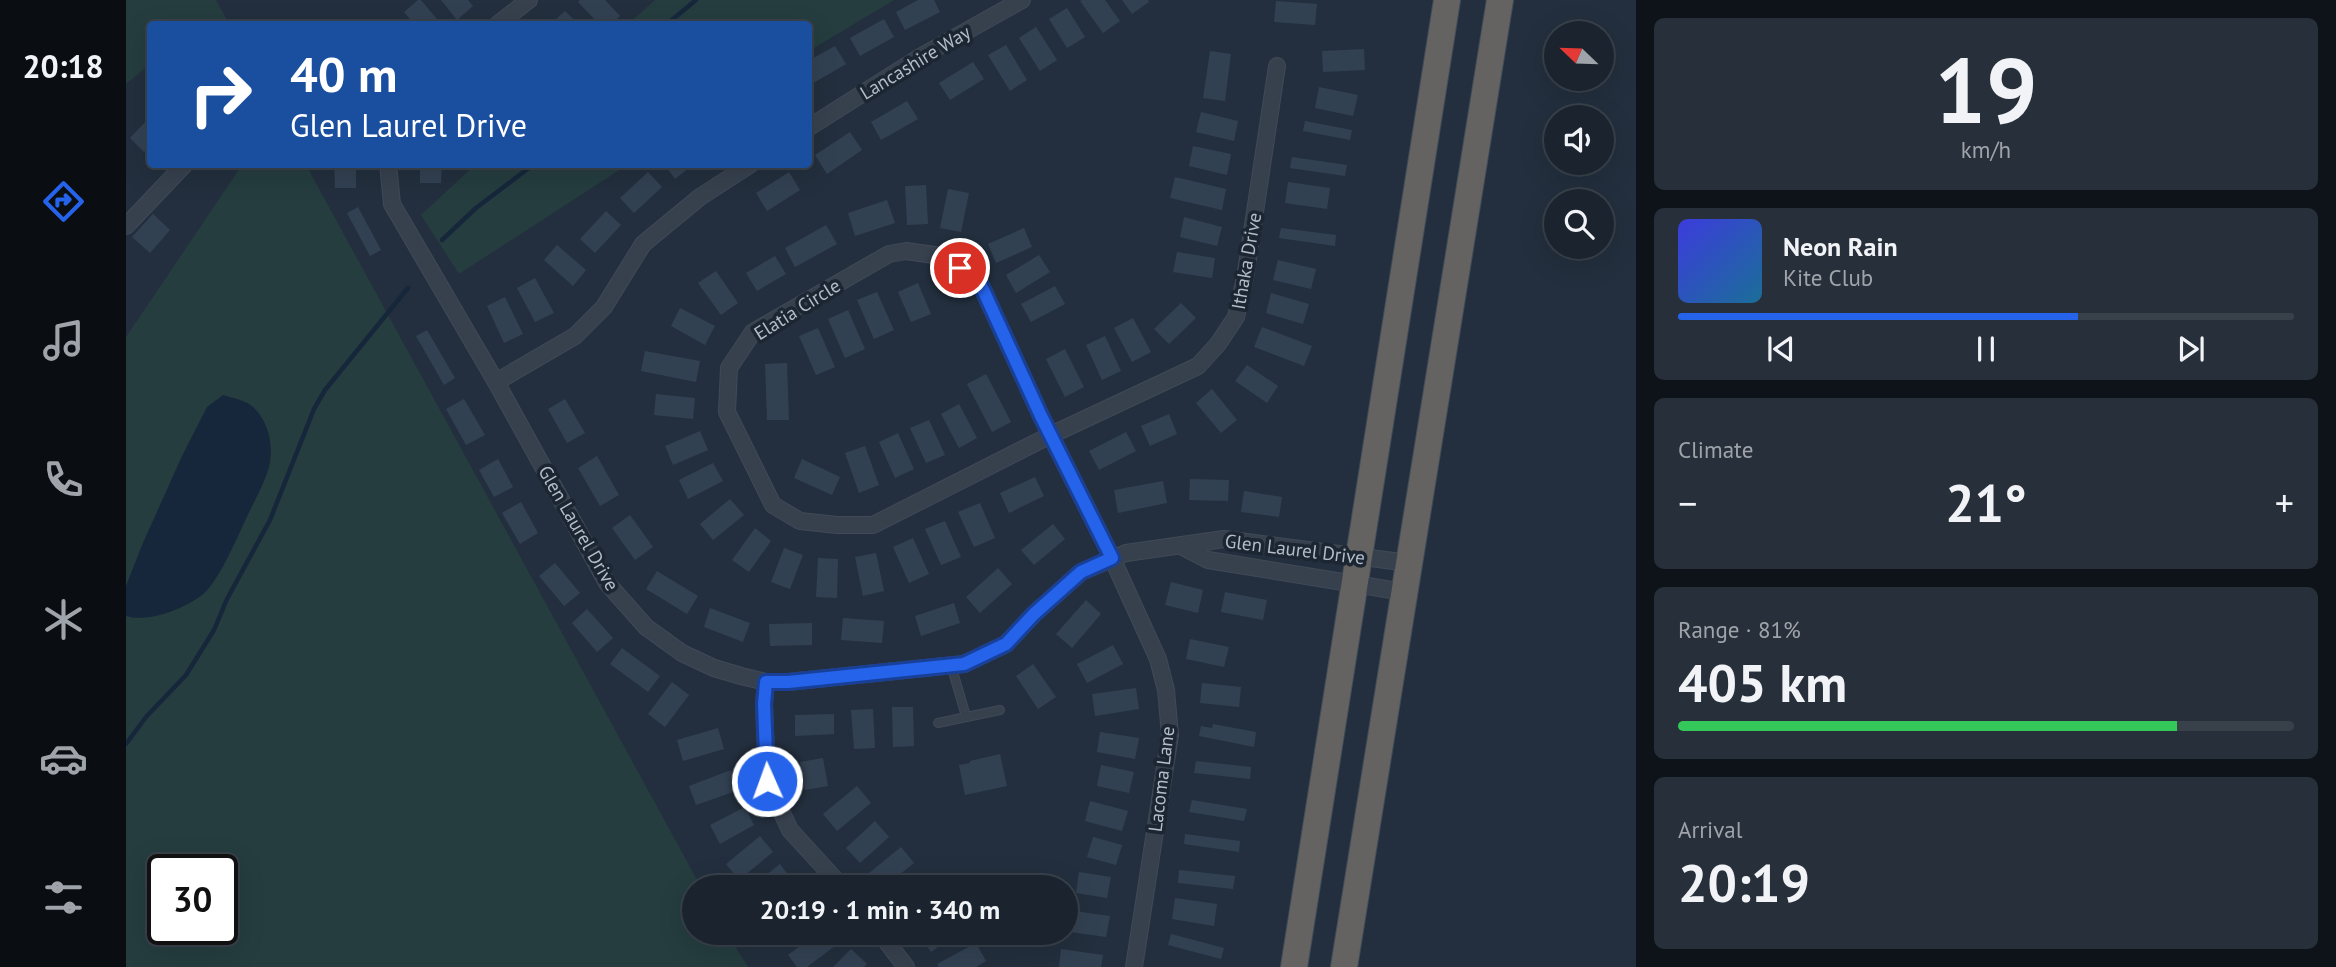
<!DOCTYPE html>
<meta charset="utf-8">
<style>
:root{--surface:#1a232e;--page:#272f3a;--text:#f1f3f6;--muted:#9fa4aa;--line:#38404a;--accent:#2563eb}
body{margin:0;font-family:"PT Sans",sans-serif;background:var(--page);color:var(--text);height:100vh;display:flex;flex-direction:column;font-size:26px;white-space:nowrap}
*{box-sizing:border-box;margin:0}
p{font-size:23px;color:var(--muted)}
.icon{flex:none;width:38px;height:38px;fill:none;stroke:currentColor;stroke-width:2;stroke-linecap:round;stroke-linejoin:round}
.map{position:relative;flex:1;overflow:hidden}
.drawer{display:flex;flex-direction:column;gap:18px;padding:18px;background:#0e1319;width:700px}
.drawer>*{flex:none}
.banner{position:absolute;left:21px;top:21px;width:665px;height:147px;border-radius:7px;box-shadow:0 7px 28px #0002,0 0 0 2px var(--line);background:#1a4fa0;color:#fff;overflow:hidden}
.needle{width:46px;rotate:293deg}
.tools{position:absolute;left:1418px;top:21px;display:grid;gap:14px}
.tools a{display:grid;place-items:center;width:70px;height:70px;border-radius:50%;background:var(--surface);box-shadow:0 7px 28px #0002,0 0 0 2px var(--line);font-size:35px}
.speed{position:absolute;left:21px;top:854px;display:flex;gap:14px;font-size:35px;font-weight:700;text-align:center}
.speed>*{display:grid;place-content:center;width:91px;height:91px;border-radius:50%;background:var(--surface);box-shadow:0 7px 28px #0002,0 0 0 2px var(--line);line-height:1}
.speed .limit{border:4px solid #111;border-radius:10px;background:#fff;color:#111}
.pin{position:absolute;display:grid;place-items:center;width:60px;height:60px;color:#fff;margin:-30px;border:4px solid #fff;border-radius:50%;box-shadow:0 2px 7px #0007}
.me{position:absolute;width:77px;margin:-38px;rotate:358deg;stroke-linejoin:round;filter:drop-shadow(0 0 5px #0008)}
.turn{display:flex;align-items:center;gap:24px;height:147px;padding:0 28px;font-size:32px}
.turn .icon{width:91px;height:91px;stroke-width:2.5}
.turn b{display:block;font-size:49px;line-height:60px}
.big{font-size:52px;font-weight:800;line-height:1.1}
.drawer .tile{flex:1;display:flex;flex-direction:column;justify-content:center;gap:10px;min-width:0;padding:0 24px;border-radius:10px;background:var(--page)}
.drawer .dial{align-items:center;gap:0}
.dial b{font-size:91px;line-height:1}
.song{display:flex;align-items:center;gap:21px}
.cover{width:84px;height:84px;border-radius:10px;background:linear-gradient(135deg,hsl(240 70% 55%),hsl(200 70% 35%))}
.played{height:7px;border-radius:4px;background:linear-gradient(90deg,var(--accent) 65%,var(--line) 65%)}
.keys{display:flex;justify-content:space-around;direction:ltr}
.heat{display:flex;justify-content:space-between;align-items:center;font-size:38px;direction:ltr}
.charge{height:10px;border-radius:5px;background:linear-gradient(90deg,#34c759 81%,var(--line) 0)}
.trip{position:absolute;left:556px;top:875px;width:396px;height:70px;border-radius:35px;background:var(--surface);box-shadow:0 7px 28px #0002,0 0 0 2px var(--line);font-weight:800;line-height:70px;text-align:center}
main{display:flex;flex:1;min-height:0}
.menu{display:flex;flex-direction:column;width:126px;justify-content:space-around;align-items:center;background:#0a0e12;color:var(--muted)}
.menu .icon{width:49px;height:49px}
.menu .selected{color:var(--accent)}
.menu b{font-size:32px;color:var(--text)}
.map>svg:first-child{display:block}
.green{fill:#253d3f;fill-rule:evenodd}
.water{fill:#16273c}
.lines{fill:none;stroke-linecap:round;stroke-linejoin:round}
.stream{stroke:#16273c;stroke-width:4.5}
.building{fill:#324152}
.service-casing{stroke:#404a57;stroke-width:10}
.minor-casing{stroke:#404a57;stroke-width:18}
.trunk-casing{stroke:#424c59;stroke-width:28}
.service{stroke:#37414e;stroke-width:8}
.minor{stroke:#37414e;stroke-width:16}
.trunk{stroke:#646361;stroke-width:26}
.route-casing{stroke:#184099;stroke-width:18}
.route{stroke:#2563eb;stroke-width:12}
.labels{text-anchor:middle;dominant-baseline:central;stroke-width:7;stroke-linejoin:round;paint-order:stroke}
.street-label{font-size:19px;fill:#b3bcc9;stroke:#1c2633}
</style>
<main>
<nav class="menu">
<b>20:18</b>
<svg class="icon selected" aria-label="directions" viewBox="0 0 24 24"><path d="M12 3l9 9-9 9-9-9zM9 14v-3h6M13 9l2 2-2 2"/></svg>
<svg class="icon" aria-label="music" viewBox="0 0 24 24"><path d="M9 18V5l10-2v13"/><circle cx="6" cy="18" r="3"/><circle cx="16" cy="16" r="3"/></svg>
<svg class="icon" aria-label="phone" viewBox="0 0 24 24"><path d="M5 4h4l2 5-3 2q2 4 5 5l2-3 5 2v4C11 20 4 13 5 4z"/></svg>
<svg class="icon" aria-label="climate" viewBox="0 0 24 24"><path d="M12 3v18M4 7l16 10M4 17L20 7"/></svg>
<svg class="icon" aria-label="car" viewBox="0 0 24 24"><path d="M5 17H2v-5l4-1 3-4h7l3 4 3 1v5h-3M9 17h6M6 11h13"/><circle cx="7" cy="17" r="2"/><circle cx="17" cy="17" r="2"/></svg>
<svg class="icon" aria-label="filters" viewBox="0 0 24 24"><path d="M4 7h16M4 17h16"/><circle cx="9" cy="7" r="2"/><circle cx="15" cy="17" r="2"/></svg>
</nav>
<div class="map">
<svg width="1510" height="967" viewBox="0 0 1510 967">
<rect width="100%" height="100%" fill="#232f3e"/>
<g class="green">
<path d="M0,0H90L103,24H24V64L0,84Z"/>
<path d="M529,0H768L683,51L682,24H502Z"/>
<path d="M350,164H501V165L333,274L295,215Z"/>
<path d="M116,165H180L575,887H569V933H601L622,967H0V337ZM37,870H96V929H37Z"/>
</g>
<path class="water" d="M97,395C107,398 119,400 127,407C143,421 148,447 143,467C138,485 127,503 119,521C110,540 92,583 76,595C58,609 22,623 0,616V586L16,545L56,456L81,407Z"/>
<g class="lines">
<g class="stream">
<path d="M541,24L570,0"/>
<path d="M316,240L350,208L408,164"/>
<path d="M0,744L20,717L60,675L88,630L101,599L144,520L188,409L199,390L282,288"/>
</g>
</g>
<g class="building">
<path d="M292,0H295L315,24H288L278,12Z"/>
<path d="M315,0H342L347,6L331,20Z"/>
<path d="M454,0H479L494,16L486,24H473L452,2Z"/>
<path d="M792,0H808L814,12L779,30L770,12Z"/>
<path d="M956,0H979L994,21L977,33L954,1Z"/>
<path d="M996,0H1022L1023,2L1006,14Z"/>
<path d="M1150,1L1191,4L1189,25L1148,22Z"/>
<path d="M941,8L959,37L941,48L923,19Z"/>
<path d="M439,11L452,24H425Z"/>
<path d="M758,19L768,37L734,56L724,38Z"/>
<path d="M910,27L931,60L914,71L893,38Z"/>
<path d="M880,45L901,80L884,91L862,55Z"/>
<path d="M709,46L720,64L684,85L682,61Z"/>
<path d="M1238,49L1239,70L1197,72L1196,51Z"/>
<path d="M1084,51L1105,54L1099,101L1077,98Z"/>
<path d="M847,62L858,79L824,100L813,83Z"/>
<path d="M1193,87L1232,95L1227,116L1189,108Z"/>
<path d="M781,101L792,119L755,140L745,122Z"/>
<path d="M1075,112L1112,121L1108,141L1070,132Z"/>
<path d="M24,117V145L18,152L4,138Z"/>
<path d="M1179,121L1226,130L1224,140L1177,131Z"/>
<path d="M724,132L736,150L701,174L689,155Z"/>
<path d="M1067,146L1105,154L1101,175L1063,166Z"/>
<path d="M1166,157L1221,165L1219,176L1164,168Z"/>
<path d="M208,164H230V188H209Z"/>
<path d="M294,164H316L315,183H294Z"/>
<path d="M538,164H568L549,179Z"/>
<path d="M522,172L536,187L508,213L494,198Z"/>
<path d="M663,172L674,190L641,211L630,193Z"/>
<path d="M1049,177L1100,189L1096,210L1044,198Z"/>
<path d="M1162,182L1204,188L1201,209L1159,203Z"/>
<path d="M800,185L802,224L781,225L779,186Z"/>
<path d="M822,189L843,193L835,232L814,228Z"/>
<path d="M761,200L769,223L729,236L722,213Z"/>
<path d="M232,207L255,250L244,256L221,213Z"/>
<path d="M480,211L495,225L469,253L454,239Z"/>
<path d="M27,214L44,230L24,253L6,237Z"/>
<path d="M1058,217L1096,227L1091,246L1054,237Z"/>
<path d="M700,225L711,244L669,267L659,248Z"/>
<path d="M898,228L906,247L870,263L862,244Z"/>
<path d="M1155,228L1210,235L1209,246L1153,238Z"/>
<path d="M431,245L460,270L447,286L418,260Z"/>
<path d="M1051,252L1089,258L1086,278L1047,272Z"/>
<path d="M913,255L924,272L890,293L880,275Z"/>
<path d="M649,256L660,274L631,291L620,273Z"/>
<path d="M1152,260L1190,269L1185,289L1147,280Z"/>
<path d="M590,271L612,303L595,315L572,283Z"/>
<path d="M409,278L428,313L409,322L391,288Z"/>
<path d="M792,283L805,314L785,322L772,292Z"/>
<path d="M929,286L939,304L905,322L895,304Z"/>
<path d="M751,292L768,330L748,339L731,300Z"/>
<path d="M1145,293L1183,304L1177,324L1140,313Z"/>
<path d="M379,297L397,334L378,343L361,306Z"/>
<path d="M1055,303L1070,318L1043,344L1028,329Z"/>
<path d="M554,308L589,326L579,345L545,326Z"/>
<path d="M722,310L739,349L719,358L702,319Z"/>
<path d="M1007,318L1025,352L1006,362L988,328Z"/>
<path d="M1136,327L1186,346L1178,366L1128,347Z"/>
<path d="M692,328L709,367L690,375L673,336Z"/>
<path d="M301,330L329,378L318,385L290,336Z"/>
<path d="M979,336L995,371L976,380L960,345Z"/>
<path d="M939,349L958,387L939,397L920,359Z"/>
<path d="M519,351L574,361L570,382L515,371Z"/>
<path d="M661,363L663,420H641L639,364Z"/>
<path d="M1121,365L1152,386L1141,403L1109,381Z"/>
<path d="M860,374L885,422L866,432L841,384Z"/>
<path d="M1086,389L1111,420L1095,433L1070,403Z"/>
<path d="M530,394L569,398L567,419L528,415Z"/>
<path d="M338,399L359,435L340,445L320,409Z"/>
<path d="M439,399L459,433L441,443L422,409Z"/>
<path d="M833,404L851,438L833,448L815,414Z"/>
<path d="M1043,414L1051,434L1024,446L1015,426Z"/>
<path d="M803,420L819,455L800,463L784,428Z"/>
<path d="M574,431L582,450L547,465L539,446Z"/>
<path d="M1000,432L1010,451L973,470L963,451Z"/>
<path d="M772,433L788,469L769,478L753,442Z"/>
<path d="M739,446L753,485L733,493L719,453Z"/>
<path d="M471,456L493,495L474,506L452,468Z"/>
<path d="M372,459L387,487L368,497L353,470Z"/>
<path d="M676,459L714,477L706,495L668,478Z"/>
<path d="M587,463L597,481L562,499L553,480Z"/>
<path d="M909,477L918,496L883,513L874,493Z"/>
<path d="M1064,479L1103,480L1102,501L1063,500Z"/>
<path d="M1037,481L1041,503L992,513L988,490Z"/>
<path d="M1118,491L1156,497L1153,517L1115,512Z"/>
<path d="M604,499L618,515L587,540L574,524Z"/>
<path d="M395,502L412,533L394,544L376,513Z"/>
<path d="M854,503L869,538L848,547L832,512Z"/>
<path d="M504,515L527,547L509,560L486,528Z"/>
<path d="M819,521L835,557L815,565L799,529Z"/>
<path d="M927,524L939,539L908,565L895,550Z"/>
<path d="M629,528L645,541L623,572L606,560Z"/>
<path d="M787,538L803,574L783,583L767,547Z"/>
<path d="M658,548L677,555L664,589L645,582Z"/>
<path d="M750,553L758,591L737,596L729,557Z"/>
<path d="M692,558L712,559L711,598L690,597Z"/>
<path d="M429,563L454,593L438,606L413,576Z"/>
<path d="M872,568L886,584L854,613L840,597Z"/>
<path d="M531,571L572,596L561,614L520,589Z"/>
<path d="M1045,582L1077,590L1072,613L1039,605Z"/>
<path d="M1099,592L1141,600L1137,620L1095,612Z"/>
<path d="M960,600L975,614L946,648L930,634Z"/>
<path d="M828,603L834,623L795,636L789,616Z"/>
<path d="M584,608L624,623L617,642L578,627Z"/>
<path d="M461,609L487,638L471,652L446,623Z"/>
<path d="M717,618L758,621L756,643L715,640Z"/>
<path d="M686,623V645L644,646L643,624Z"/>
<path d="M1064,639L1103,647L1098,667L1060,659Z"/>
<path d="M987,645L997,664L961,683L951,664Z"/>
<path d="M496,648L534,676L522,692L484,664Z"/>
<path d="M907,664L930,697L912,709L890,676Z"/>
<path d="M546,682L563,695L539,727L522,714Z"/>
<path d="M1076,683L1115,687L1113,707L1074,703Z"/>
<path d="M1010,688L1013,709L969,716L966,694Z"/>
<path d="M766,707H787L788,746L767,747Z"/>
<path d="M747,709L749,748L728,749L725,710Z"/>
<path d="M708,714V734L669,736V715Z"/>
<path d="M1087,724L1130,732L1128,747L1073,736L1075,726L1086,728Z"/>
<path d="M592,728L598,749L557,761L551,740Z"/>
<path d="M974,732L1013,738L1009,759L971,752Z"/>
<path d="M874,754L881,786L839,795L833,765L844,763V761Z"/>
<path d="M697,758L702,786L679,790L674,762Z"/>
<path d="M1070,761L1125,767L1124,779L1068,773Z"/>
<path d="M975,765L1008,772L1003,793L971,786Z"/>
<path d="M605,770L613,790L570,805L563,786Z"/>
<path d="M731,786L745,803L711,831L697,814Z"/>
<path d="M1066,800L1121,809L1118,821L1063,812Z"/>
<path d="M964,801L1002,811L996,831L959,821Z"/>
<path d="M619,807L628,825L594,844L584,825Z"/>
<path d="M749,821L763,837L734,863L720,848Z"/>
<path d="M1059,834L1114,841L1113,852L1058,844Z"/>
<path d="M634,836L647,852L613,880L600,864Z"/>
<path d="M967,837L996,845L990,865L961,857Z"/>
<path d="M775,847L788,863L758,887H754L743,873Z"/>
<path d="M654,864L667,881L659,887H625Z"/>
<path d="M1053,870L1109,876L1107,889L1052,883Z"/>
<path d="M953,872L985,877L981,898L950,893Z"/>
<path d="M1049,898L1091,904L1088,926L1046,919Z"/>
<path d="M948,911L984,916L980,937L944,932Z"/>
<path d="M691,933H712L717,940L681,967H671L662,955Z"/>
<path d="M795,933H832L805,952L793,935Z"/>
<path d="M1045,934L1098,948L1095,959L1042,945Z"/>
<path d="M850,943L860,961L850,967H813L811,964Z"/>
<path d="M725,949L741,964L738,967H707Z"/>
<path d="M935,949L977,955L975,967H933Z"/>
</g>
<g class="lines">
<defs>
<g id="service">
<path d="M825,665L840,716"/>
<path d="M812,723L874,710"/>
</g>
<g id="minor">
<path d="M372,24L403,0"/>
<path d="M682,128L794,57L896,0"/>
<path d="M262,164L266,204L370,382L481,583L520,627L556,653L588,668L615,676L640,682H662L838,664L880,644L908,614L955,572L1000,553L1098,539L1283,563"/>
<path d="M0,226L59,164"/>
<path d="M370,382L449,336L478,307L517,244L574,197L625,164"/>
<path d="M1055,546L1082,560L1278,592"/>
<path d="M640,682L638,704L641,781L664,830L716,887"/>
<path d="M754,933L780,967"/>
<path d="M1008,967L1044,735L1040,690L1032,659L986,558L915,416L853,281L815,256L780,251L763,254L627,332L603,368L601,412L647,505L674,521L711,525H747L925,435L1072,366L1092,344L1110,317L1119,278L1151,66"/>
</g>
<g id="trunk">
<path d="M1168,967L1321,0"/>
<path d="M1218,967L1374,0"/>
</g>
</defs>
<use href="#service" class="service-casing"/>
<use href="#minor" class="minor-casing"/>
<use href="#trunk" class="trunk-casing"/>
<use href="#service" class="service"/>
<use href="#minor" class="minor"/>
<use href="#trunk" class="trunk"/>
</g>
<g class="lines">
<defs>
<path id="route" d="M641,781L638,704L640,682H662L838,664L880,644L908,614L955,572L986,558L915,416L853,281L834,268"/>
</defs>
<use href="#route" class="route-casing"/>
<use href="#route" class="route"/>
</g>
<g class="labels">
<g class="street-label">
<text transform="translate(789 62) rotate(-31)">Lancashire Way</text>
<text transform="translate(1120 261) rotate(-80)">Ithaka Drive</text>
<text transform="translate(671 309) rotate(-32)">Elatia Circle</text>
<text transform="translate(453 528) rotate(60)">Glen Laurel Drive</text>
<text transform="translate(1169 549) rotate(7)">Glen Laurel Drive</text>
<text transform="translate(1035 779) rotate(-83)">Lacoma Lane</text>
</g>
</g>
</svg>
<div class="tools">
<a><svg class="needle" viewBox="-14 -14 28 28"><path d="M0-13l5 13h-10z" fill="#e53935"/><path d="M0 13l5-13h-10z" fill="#9fa4aa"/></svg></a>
<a><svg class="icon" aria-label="sound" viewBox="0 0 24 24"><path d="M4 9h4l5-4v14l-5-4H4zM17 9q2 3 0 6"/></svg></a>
<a><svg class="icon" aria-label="search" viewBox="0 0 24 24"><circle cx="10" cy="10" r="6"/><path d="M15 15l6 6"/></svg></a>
</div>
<div class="speed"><div class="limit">30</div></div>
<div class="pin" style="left:834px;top:268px;background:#d93025"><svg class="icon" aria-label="arrive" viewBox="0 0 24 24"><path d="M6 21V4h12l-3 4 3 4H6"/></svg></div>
<svg class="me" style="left:641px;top:781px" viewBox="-20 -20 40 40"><circle r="17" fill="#2563eb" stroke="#fff" stroke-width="3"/><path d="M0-11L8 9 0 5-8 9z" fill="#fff"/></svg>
<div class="trip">20:19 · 1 min · 340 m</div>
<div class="banner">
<div class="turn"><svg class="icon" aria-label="right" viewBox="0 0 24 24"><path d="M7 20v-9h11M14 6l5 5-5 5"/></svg><div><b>40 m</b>Glen Laurel Drive</div></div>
</div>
</div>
<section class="drawer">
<div class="tile dial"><b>19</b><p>km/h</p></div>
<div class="tile">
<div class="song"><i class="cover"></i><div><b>Neon Rain</b><p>Kite Club</p></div></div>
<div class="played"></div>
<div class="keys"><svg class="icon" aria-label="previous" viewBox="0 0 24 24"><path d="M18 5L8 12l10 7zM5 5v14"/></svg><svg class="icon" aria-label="pause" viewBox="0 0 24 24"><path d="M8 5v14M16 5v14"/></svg><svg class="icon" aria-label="next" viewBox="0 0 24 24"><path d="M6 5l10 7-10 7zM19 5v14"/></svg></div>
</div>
<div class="tile"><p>Climate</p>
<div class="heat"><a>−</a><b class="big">21°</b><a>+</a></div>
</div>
<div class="tile"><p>Range · 81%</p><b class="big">405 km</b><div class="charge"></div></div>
<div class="tile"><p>Arrival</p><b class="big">20:19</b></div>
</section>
</main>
